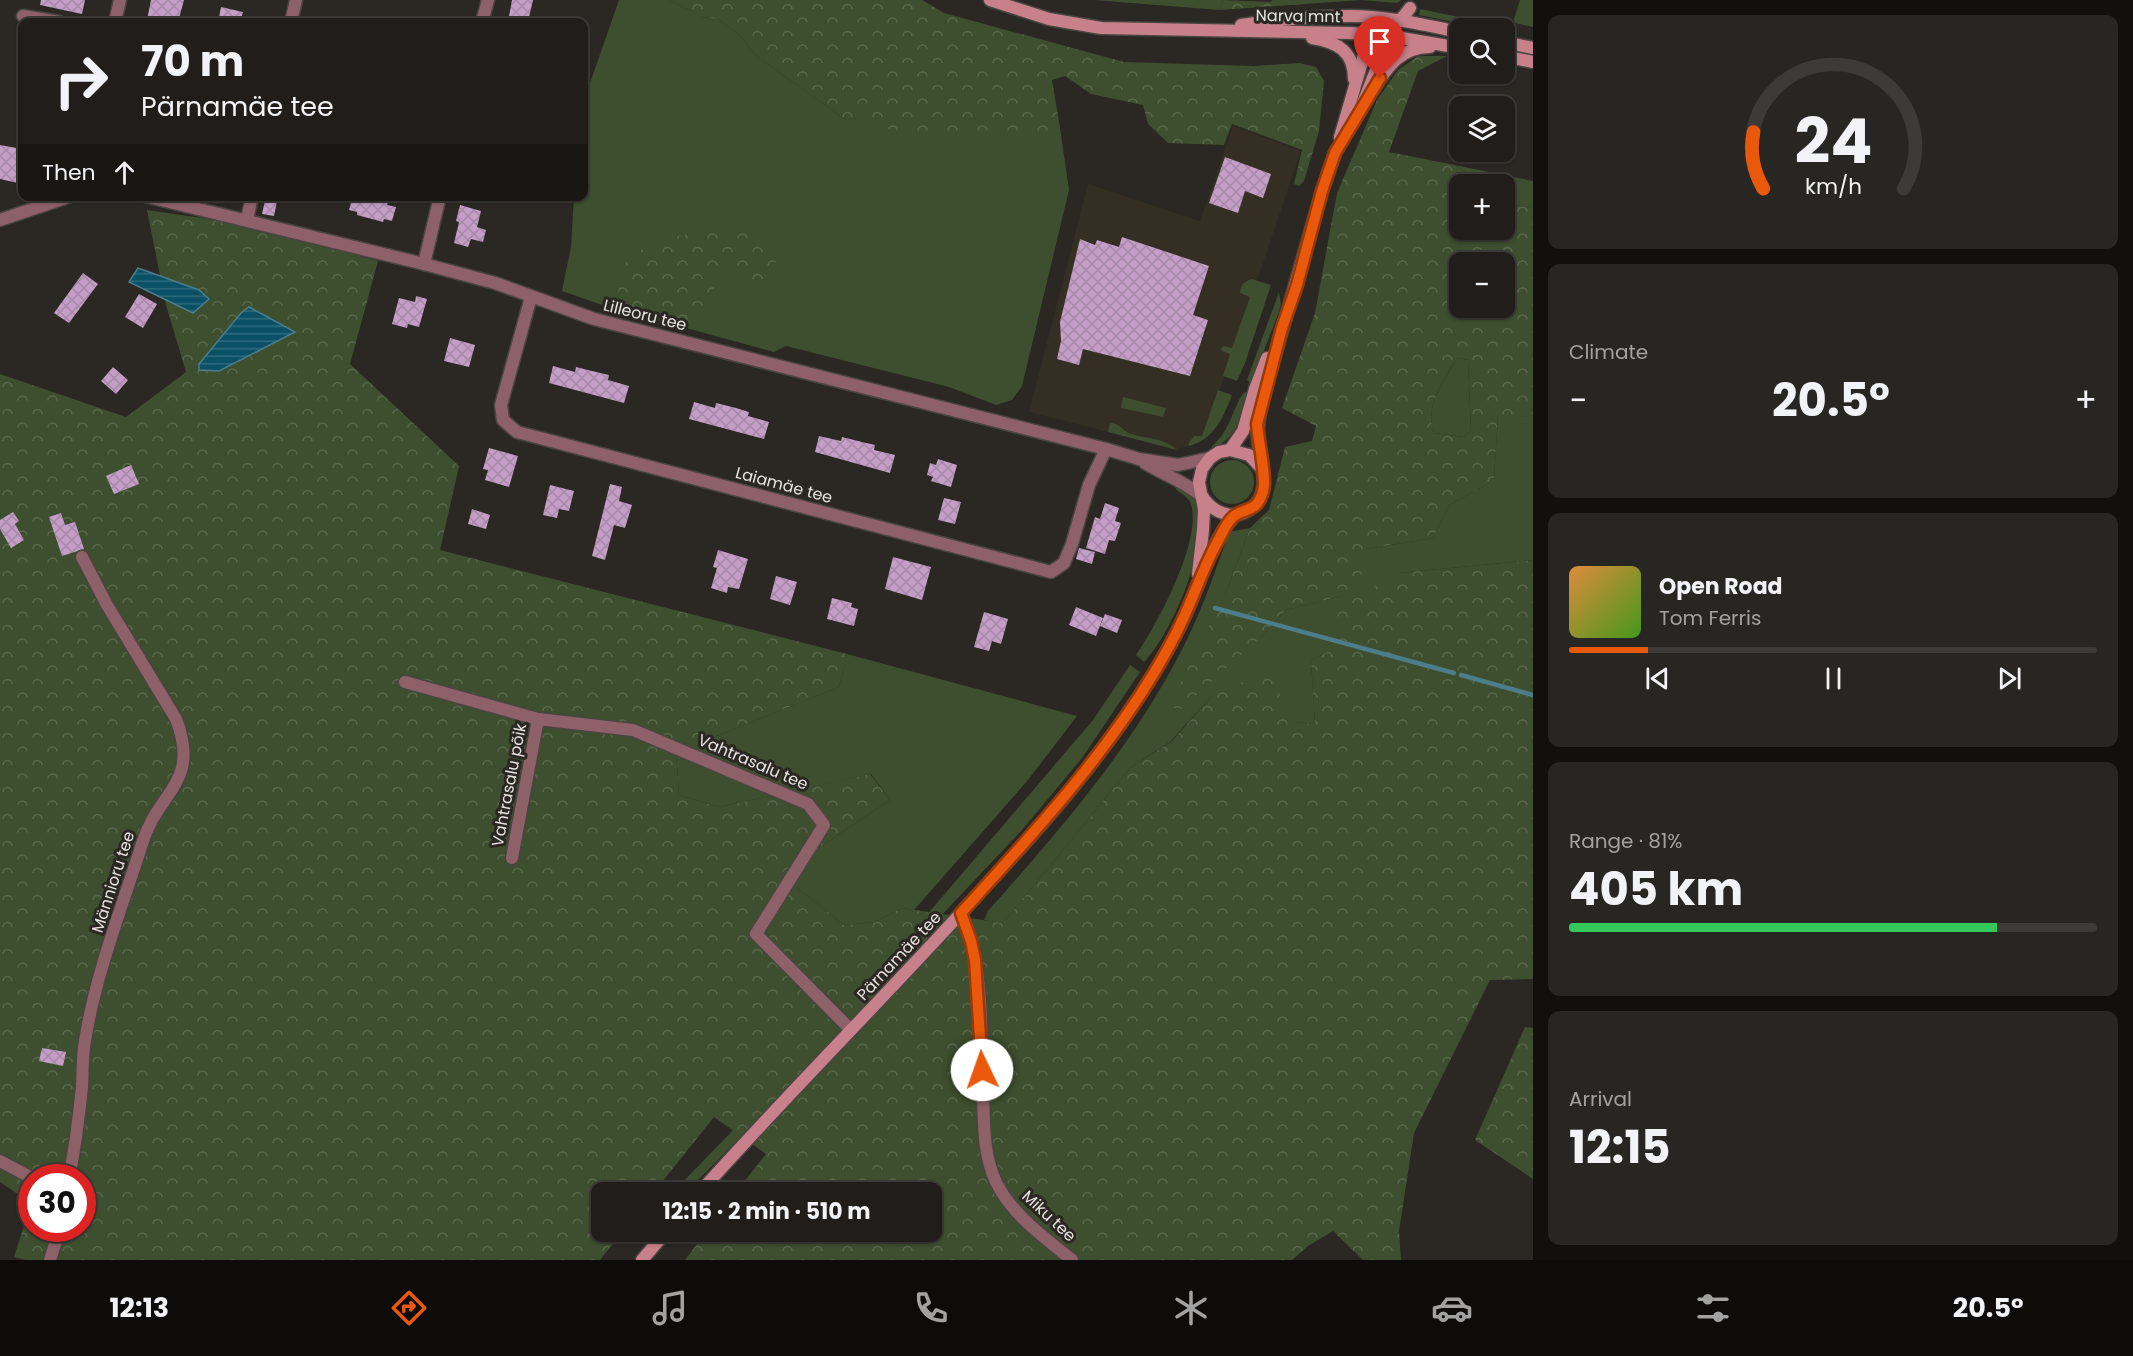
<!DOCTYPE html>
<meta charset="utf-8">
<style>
:root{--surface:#201d1a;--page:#282623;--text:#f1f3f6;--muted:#a2a2a2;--line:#3d3b39;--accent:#ea580c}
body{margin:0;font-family:Poppins,sans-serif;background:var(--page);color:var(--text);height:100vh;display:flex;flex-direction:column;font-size:22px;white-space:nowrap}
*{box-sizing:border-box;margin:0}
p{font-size:20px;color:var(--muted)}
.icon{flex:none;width:33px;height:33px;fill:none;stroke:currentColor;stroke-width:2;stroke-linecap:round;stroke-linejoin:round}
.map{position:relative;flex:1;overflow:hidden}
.details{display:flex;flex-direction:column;gap:15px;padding:15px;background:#12100e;width:600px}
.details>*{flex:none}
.guide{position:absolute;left:18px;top:18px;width:570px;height:183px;border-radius:12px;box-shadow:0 2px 4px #0004,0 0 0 2px var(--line);background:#201d1a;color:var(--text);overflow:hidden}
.controls{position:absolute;left:1449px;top:18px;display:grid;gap:12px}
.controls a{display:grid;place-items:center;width:66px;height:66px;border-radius:12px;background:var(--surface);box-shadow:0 2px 4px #0004,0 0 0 2px var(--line);font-size:30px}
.speed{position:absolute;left:18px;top:1164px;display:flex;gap:12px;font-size:30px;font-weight:700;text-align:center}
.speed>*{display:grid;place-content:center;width:78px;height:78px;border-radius:50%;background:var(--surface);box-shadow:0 2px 4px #0004,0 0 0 2px var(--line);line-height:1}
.speed .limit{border:9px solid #d22;background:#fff;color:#111}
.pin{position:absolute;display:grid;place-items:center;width:51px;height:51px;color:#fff;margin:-62px -26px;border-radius:50% 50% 50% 0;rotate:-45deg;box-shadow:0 0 6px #0007}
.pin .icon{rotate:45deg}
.me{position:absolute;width:66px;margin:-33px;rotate:357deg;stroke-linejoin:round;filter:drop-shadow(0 0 4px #0008)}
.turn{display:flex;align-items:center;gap:21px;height:126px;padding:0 24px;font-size:27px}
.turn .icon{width:78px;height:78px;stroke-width:2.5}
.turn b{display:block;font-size:42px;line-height:51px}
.then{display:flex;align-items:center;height:57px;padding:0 24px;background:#0003;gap:12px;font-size:22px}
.big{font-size:45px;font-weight:700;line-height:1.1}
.details .widget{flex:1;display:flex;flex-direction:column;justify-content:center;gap:9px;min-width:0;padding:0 21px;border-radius:12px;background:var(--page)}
.details .dial{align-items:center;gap:0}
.dial svg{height:156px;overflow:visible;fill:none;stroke:var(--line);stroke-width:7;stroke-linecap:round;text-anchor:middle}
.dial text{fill:var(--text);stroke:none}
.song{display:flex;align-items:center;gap:18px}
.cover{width:72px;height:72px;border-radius:9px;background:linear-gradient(135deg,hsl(30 70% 55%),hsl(100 70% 35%))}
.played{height:6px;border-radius:3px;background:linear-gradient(90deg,var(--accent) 15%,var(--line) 15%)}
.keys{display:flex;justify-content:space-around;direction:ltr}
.heat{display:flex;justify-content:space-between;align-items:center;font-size:33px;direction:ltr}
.charge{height:9px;border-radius:4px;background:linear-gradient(90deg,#34c759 81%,var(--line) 0)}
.trip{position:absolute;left:591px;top:1182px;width:351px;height:60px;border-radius:12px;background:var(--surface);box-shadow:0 2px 4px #0004,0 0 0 2px var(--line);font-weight:700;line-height:60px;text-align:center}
.dock{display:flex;height:96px;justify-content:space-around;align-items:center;background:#0d0c0a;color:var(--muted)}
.dock .icon{width:42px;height:42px}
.dock .on{color:var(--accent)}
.dock b{font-size:27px;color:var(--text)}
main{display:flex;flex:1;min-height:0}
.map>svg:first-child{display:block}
.built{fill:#352e23}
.grass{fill:#3d4f2f}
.forest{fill:url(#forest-crowns);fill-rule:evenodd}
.water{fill:url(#water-rules);stroke:#4c7d8b;stroke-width:1.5}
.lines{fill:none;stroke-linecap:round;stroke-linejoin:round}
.stream{stroke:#4c7d8b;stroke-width:4.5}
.building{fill:url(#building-cross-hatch)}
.minor-casing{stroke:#494541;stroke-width:15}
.secondary-casing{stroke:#494541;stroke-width:15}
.minor{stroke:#8e6168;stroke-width:12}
.secondary{stroke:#c8808b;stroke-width:12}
.route-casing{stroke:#983908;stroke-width:15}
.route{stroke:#ea580c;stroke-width:10}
.labels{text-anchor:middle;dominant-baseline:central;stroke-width:6;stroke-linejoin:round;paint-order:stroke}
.street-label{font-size:16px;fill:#e7e4e1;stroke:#2b2722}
</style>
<main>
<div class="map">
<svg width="1533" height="1260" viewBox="0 0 1533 1260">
<defs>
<pattern id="forest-crowns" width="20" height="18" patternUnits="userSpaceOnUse" patternTransform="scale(1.5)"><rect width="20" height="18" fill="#3d4f2f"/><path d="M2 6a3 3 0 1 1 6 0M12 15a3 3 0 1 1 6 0" fill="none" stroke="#59684d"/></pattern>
<pattern id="water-rules" width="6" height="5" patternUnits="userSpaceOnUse" patternTransform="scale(1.5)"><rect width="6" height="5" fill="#0a5166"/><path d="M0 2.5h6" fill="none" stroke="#2e6a7c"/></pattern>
<pattern id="building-cross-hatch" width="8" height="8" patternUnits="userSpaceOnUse" patternTransform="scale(1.5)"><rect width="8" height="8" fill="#c59ec8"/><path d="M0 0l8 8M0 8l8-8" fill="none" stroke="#a588a7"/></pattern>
</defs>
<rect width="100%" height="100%" fill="#2b2722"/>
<path class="built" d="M1233,126L1301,151L1204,437L1190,446L1176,449L1029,412L1088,184L1200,221Z"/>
<g class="grass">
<path d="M619,0H670L701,17L718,19L741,36L755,55L846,120L1048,134L1060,128L1069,190L1022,386L1012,400L996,405L949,387L786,346L774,352L605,306L562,291L571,247L574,197L584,196V100Z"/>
<path d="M1093,0H1223L1220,10Z"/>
<path d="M1520,0H1533V27L1515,23L1514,19Z"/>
<path d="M1420,9L1498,25L1496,28H1484L1419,15Z"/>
<path d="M1455,165L1533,181V207L1515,206L1505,199L1504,184H1483Z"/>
<path d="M1252,279L1271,285L1245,363L1237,381L1223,376L1230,354L1222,351L1221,348L1224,346L1232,348L1250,297L1240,293C1240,285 1245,281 1252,279Z"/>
<path d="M1279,292L1281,304L1279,312L1251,384L1247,380Z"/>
<path d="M1458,358L1468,360L1471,431L1464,437L1434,433C1424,407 1444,379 1458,358Z"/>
<path d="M1218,390L1232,395C1223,418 1215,438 1190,446L1188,444L1194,436H1202Z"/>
<path d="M1244,392L1247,393C1239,420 1239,436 1212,449V446C1231,430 1231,411 1244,392Z"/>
<path d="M1123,397L1166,408L1163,417L1121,408Z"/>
<path d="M1498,415L1533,417V560L1398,573L1328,652L1311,660L1315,724L1293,722L1213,695L1170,742L1131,767L1003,923L984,920L988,911C1058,832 1127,753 1177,659C1199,619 1214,575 1229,532L1250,528L1227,590L1217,612L1259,639L1286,610L1342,596L1367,549L1433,538L1449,505L1486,485L1494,478Z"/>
<path d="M1110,423C1120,423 1122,431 1131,434C1147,439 1165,438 1177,450L1108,432Z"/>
<circle cx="1232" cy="482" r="22"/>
<path d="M1177,484C1184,489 1191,492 1194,499C1213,540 1173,631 1144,662L1136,655C1156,627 1205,536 1190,502C1187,497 1181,493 1176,490Z"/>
<path d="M847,654L1077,716L1028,780L914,910L902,908L875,922L844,925L780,874L890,800L871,774L719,807L679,795L676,752L839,687Z"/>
<path d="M1130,665L1140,672L1082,758L1022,830L936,921L782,1096L695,1183L684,1192H673L804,1057L855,999L1093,720Z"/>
</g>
<g class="forest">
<path d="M670,0H922L944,13L1124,62L1253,66L1299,63L1316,67L1324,81L1319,131L1304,181L1299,186L1294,184L1302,150L1232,124L1224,145L1168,143L1148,124L1143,105L1091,94L1065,76L1052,80L1060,128L1049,134L943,140L846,120L755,55L741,36L718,19L701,17Z"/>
<path d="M1223,0L1271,2L1272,0H1401L1397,3L1361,0L1220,10Z"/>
<path d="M1418,56H1447L1418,71L1389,152L1455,165L1483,184H1460V230H1504L1505,199L1515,206L1533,207V417L1498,416L1494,478L1486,485L1449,505L1433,538L1367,549L1365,571L1342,596L1286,610L1259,639L1180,710L1169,706L1227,590L1250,528L1269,510L1285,447L1312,441L1316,426L1282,408L1315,313L1337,193L1377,100L1398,70ZM1504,262V308H1460V262ZM1458,358L1468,360L1471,431L1464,437L1434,433C1424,408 1444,378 1458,358Z"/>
<path d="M147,210L250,225L378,261L350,364L459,466L440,550L847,654L839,687L676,752L679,795L719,807L870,774L890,800L780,874L844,925L875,922L902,908L1003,923L1131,767L1171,742L1213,695L1269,671L1293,722L1315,724L1311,660L1328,652L1340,607L1398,573L1533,560V979L1490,980L1414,1133L1399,1231L1401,1260H1363L1333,1231L1308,1246L1292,1260H685L706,1232H932V1192H736L766,1154L714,1117L654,1192H602V1232H622L600,1260H26L14,1257L31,1204L32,1228H82V1178H32L31,1203L0,1182V374L126,417L186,372L166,305Z"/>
<path d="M760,229L779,252L769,284L721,271L700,321L685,322L616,303L623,264L655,239L724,230Z"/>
<path d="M1525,1027L1533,1028V1179L1475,1140Z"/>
</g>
<g class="water">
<path d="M138,268L199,290L209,299L193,313L129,282Z"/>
<path d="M249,307L295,332L219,371L199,370V364L241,313Z"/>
</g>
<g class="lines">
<g class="stream">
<path d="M1215,608L1454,673"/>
<path d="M1461,675L1533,695"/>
</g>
</g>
<g class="building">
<path d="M41,0H85L82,14L40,5Z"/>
<path d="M151,0H184L178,22H158L147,20Z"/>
<path d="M512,0H533L528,22H508Z"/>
<path d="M221,7L243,12L240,22H218Z"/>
<path d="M0,145L22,149V184L0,179Z"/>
<path d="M1225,157L1271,174L1263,198L1245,191L1238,213L1209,203Z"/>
<path d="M266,196H278L274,216L262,214Z"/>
<path d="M353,196H368L388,202L387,205L396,207L392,221L384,219L383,222L357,215V212L349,210Z"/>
<path d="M460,205L481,211L477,227L486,230L483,242L471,239L468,247L454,243L459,222L456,221Z"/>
<path d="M1122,237L1209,266L1193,315L1208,320L1190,376L1083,349L1079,365L1057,359L1061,341L1060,322L1080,239L1095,245L1097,240L1119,247Z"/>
<path d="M83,273L98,284L69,323L54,313Z"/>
<path d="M139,294L157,304L143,328L125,317Z"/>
<path d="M416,296L427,299L419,327L408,324L407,328L392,324L399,298L415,302Z"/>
<path d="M450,338L475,345L469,367L444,361Z"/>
<path d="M553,366L575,372L576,367L596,372L609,375L608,380L629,386L624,403L549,383Z"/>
<path d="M113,367L128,380L116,394L101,381Z"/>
<path d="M694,402L715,408L716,403L736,408L749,412L748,416L769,422L764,439L689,419Z"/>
<path d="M819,436L841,441L842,437L862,442L875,445L874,450L895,455L890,473L815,452Z"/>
<path d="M489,448L518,456L509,487L485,480L488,470L483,469Z"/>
<path d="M938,459L957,465L951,487L931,481L933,477L927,475L930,463L936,465Z"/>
<path d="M131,465L139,484L114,494L106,476Z"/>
<path d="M610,484L622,487L619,501L632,505L625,528L614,525L605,560L592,556Z"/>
<path d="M550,485L574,491L569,511L559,509L557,518L543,515Z"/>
<path d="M944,498L961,502L955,524L938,520Z"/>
<path d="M1105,503L1119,508L1115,521L1121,523L1115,541L1109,540L1105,554L1086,548L1095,517L1100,519Z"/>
<path d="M472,509L490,515L486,529L468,524Z"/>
<path d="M13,512L19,521L15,524L24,540L11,548L0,529V520Z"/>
<path d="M61,513L65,525L75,522L84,549L62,556L49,517Z"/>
<path d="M1079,548L1095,552L1092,564L1076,559Z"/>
<path d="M718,550L748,559L739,589L728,587L727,593L711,588L717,568L713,567Z"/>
<path d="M893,557L931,567L922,600L885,589Z"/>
<path d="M776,576L797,582L790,605L770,599Z"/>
<path d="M832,598L852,603L851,607L858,609L854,626L827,619Z"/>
<path d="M1076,607L1103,618L1096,636L1069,625Z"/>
<path d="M984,612L1008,619L1001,644L992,641L989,651L974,647Z"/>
<path d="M1105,614L1122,620L1117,633L1100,626Z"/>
<path d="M42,1048L66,1052L63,1066L39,1061Z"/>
</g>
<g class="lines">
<defs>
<g id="minor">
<path d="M23,16L59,22"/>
<path d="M115,22L120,0"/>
<path d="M291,22L296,0"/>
<path d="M482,22L488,0"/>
<path d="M145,196L424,264L495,283L594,319L1106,449L1139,459L1178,465L1210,458"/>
<path d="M0,220L71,196"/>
<path d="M247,220L252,196"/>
<path d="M424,264L440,196"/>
<path d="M531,297L501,405L503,420L517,432L1051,572L1064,563L1072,544L1089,485L1106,449"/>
<path d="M1145,463C1165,475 1183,481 1202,496"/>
<path d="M405,682L538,719L633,730L808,804L824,825L756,934L851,1030"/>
<path d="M512,858L538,719"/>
<path d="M961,913C965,923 969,933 972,943C983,991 981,1044 983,1093C984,1123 983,1155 996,1182C1012,1215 1045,1238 1072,1260"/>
<path d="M0,1161L32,1178"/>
<path d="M69,1178C75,1148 79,1117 82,1087C83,1072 82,1056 85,1041C95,976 122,907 142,844C158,790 201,784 176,719L107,605L82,557"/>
<path d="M50,1260L60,1228"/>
</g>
<g id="secondary">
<path d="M990,0L1049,19L1101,28L1350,33L1384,35L1460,48"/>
<path d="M1241,25C1277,20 1314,16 1350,16C1387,16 1424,25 1460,32"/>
<path d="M1312,38C1337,42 1354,51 1354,79"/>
<path d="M1504,42L1533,48"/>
<path d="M1504,56L1533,62"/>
<path d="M1373,90C1387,67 1401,47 1430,47"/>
<path d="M1340,137L1364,55C1377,36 1396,29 1410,8"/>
<path d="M1230,450L1243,431L1255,389L1267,358"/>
<path d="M1202,496C1209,507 1218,514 1232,515C1238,515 1244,513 1249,510C1274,494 1260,464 1258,441C1257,428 1259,417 1261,404L1322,191L1335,153L1361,108L1380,60L1384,35"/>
<path d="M1198,574L1203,530L1204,510L1199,482L1202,469L1210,458L1219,452L1230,450L1249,455L1262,469"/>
<path d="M700,1192C791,1090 889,993 981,891C1018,851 1055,811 1088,768C1123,723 1156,675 1181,624C1199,588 1208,546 1235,515"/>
<path d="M642,1260L666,1232"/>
</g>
</defs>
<use href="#minor" class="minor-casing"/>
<use href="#secondary" class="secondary-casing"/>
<use href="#minor" class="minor"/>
<use href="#secondary" class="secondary"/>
</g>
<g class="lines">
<defs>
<path id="route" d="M982,1070L975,960L971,941L961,913C1030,837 1100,762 1154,673C1164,656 1174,639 1182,621C1195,594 1204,565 1219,539C1223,531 1227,522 1234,516C1246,507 1257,513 1263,491C1267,479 1258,440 1257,424L1282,328L1297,285L1322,191L1335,153L1380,78"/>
</defs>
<use href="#route" class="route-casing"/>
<use href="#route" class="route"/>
</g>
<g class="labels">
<g class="street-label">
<text transform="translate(1298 16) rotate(1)">Narva mnt</text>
<text transform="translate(645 315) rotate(14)">Lilleoru tee</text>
<text transform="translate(784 485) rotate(15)">Laiamäe tee</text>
<text transform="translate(753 762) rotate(23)">Vahtrasalu tee</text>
<text transform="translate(509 785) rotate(-79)">Vahtrasalu põik</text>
<text transform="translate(113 882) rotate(-72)">Männioru tee</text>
<text transform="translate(899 956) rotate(-47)">Pärnamäe tee</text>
<text transform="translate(1049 1216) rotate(43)">Miku tee</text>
</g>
</g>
</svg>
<div class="controls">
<a><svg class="icon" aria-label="search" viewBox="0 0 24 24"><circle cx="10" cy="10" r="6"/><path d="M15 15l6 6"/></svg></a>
<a><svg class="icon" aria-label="layers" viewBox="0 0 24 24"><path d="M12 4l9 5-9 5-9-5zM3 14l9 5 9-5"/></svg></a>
<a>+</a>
<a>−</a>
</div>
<div class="speed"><div class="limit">30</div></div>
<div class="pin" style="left:1380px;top:78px;background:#d93025"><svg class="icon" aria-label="arrive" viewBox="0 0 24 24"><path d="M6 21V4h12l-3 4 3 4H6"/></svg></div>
<svg class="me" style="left:982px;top:1070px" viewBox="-20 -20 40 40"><circle r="19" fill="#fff"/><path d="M0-13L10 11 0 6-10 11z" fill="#ea580c"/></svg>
<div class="trip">12:15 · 2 min · 510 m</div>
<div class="guide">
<div class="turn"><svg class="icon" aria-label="right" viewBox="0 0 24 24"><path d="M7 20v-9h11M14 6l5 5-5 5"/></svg><div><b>70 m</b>Pärnamäe tee</div></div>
<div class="then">Then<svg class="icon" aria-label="ahead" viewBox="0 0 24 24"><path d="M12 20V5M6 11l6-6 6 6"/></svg></div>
</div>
</div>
<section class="details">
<div class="widget dial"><svg viewBox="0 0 100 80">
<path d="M14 69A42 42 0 1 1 86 69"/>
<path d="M14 69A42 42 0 0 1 9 40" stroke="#ea580c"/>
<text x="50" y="56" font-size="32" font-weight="700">24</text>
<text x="50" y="72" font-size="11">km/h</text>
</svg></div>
<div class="widget"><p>Climate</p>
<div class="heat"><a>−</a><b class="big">20.5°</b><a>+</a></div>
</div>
<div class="widget">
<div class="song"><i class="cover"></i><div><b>Open Road</b><p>Tom Ferris</p></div></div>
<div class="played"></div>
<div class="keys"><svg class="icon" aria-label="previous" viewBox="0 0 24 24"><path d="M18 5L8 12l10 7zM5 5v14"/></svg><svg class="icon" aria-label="pause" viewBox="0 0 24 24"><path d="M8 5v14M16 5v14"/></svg><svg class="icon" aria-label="next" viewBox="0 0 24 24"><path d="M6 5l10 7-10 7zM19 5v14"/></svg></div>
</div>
<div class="widget"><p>Range · 81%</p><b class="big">405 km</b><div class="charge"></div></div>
<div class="widget"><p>Arrival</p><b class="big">12:15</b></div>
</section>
</main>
<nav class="dock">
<b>12:13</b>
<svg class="icon on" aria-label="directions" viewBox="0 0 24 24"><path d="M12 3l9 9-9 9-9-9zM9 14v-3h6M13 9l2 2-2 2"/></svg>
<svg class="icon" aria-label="music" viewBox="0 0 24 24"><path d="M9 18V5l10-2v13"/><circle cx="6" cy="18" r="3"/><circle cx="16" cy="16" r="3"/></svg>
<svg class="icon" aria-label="phone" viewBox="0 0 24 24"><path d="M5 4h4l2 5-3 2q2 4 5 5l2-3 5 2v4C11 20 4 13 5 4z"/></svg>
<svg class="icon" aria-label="climate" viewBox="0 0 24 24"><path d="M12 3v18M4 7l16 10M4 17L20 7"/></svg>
<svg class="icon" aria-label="car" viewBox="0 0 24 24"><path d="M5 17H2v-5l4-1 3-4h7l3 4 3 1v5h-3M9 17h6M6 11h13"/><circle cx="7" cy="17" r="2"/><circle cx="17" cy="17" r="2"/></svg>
<svg class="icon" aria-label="filters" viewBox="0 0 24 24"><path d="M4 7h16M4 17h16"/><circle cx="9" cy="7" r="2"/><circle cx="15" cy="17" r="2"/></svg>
<b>20.5°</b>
</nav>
